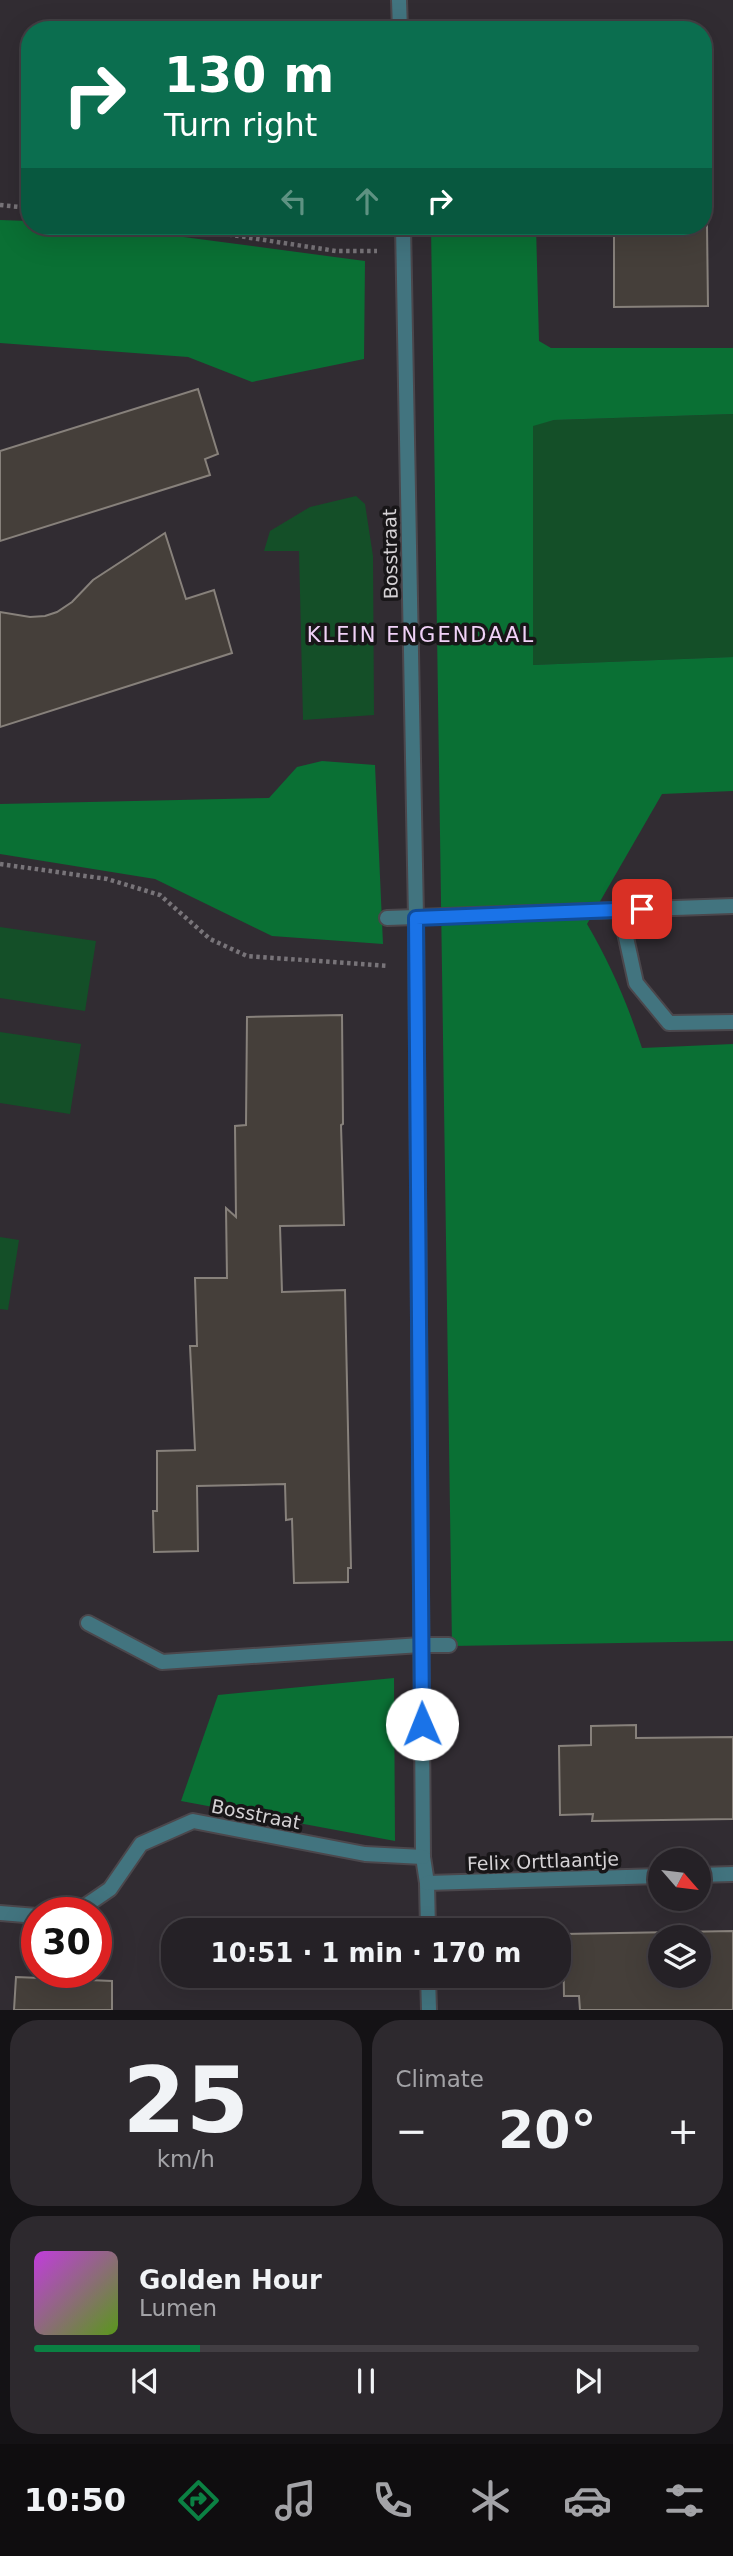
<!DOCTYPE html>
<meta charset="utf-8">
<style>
:root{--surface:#252126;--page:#2d292e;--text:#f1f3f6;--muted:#a3a3a7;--line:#423e43;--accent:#0b8043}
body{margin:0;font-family:"DejaVu Sans",sans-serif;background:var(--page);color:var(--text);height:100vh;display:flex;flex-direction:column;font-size:26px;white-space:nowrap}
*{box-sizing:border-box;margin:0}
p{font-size:23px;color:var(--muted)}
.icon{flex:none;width:38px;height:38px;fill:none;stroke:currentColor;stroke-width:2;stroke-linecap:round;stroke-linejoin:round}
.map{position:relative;height:2010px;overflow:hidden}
.sheet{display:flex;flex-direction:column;gap:10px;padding:10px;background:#141215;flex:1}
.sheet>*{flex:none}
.top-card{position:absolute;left:21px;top:21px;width:691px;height:214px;border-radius:28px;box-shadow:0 7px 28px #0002,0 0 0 2px var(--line);background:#0b6e4f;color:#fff;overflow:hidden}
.needle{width:46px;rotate:118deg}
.buttons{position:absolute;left:648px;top:1848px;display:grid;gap:14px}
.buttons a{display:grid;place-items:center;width:63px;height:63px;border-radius:50%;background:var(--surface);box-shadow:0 7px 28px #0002,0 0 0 2px var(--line);font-size:35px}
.speed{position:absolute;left:21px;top:1897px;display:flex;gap:14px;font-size:35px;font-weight:700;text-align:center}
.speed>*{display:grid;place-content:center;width:91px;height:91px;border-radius:50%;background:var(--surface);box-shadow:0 7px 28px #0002,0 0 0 2px var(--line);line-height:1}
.speed .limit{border:10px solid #d22;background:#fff;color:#111}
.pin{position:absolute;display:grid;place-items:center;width:60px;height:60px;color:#fff;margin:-30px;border-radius:14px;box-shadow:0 4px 10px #0006}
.me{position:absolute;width:77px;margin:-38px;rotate:359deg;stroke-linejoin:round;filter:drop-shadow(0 0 5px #0008)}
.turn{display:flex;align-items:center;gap:24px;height:147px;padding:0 28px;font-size:32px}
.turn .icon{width:91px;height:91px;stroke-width:2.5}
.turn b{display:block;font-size:49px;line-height:60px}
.lanes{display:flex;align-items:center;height:66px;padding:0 28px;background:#0003;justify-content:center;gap:35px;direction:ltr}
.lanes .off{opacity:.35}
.big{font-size:52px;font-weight:700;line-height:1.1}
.sheet .tile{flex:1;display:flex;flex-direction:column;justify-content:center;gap:10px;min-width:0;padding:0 24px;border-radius:28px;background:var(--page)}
.sheet .dial{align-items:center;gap:0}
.dial b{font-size:91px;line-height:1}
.song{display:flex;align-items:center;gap:21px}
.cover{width:84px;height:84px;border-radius:10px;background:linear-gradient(135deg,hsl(290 70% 55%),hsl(90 70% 35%))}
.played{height:7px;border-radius:4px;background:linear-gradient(90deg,var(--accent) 25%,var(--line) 25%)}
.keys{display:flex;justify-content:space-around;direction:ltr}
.heat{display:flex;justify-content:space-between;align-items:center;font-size:38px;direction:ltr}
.sheet .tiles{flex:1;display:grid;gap:10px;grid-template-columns:1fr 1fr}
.tile:last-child{grid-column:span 2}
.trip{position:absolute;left:161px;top:1918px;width:410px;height:70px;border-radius:28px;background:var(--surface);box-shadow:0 7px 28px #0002,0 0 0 2px var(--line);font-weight:700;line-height:70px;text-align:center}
.dock{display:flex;height:112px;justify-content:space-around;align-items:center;background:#0f0d0f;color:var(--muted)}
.dock .icon{width:49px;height:49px}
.dock .selected{color:var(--accent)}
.dock b{font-size:32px;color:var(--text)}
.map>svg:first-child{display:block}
.green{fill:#144f28}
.forest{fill:#0a7034}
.building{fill:#453f3a;stroke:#87817b;stroke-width:2;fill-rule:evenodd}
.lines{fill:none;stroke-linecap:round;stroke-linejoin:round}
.service-casing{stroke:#4b474c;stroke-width:18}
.minor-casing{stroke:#4b474c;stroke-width:18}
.path{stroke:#787479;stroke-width:4.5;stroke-dasharray:3.5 3.5;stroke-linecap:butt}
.service{stroke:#42747f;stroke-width:14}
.minor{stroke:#42747f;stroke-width:14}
.route-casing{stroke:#114b97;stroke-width:18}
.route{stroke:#1a73e8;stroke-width:12}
.labels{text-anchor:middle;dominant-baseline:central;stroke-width:7;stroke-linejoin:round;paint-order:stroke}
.street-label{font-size:19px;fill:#d5d2d5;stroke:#181618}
.neighbourhood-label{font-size:21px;letter-spacing:2px;fill:#f0d2f7;stroke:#181618}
</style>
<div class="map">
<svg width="733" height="2010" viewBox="0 0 733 2010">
<rect width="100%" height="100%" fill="#312c32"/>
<g class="green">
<path d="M733,414V657L533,665V425L554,420Z"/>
<path d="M356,496L365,504L373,556L374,715L303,720L299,551H264L270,531L310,507Z"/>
<path d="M0,927L96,941L85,1011L0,998Z"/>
<path d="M0,1032L81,1044L70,1114L0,1103Z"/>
<path d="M0,1237L19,1240L8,1310L0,1309Z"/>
</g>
<g class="forest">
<path d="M0,220L30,221V226H100L365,261L364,359L252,382L188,357L0,343Z"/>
<path d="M431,226H536L539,341L551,348H733V414L554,420L533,426V665L733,657V791L662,794L587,924C610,963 628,1005 642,1048L733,1044V1641L452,1646Z"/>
<path d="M322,761L375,765L383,944L272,936L155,879L0,854V804L269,798L297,767Z"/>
<path d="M394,1678L395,1841L181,1801L218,1695Z"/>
</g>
<g class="building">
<path d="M614,226H707L708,306L614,307Z"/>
<path d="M198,389L218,454L205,459L210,475L0,541V451Z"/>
<path d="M165,533L186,599L214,590L232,653L0,727V612L30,617L45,616L57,612L72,602L93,580Z"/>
<path d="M342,1015L343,1124L341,1125L344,1225L280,1226L282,1292L345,1290L351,1568H348V1582L294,1583L292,1519L286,1520L285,1484L197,1486L198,1551L154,1552L153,1511H157V1451L195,1450L190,1346H197L195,1278H227L226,1208L236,1217L235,1126L246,1125L247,1017Z"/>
<path d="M636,1725V1738L733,1737V1819L592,1821L593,1814L560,1815L559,1746L591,1745V1726Z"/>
<path d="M733,1931V2010H580L579,1996H564L563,1934ZM660,1937H698V1976H660Z"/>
<path d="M16,1977L112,1981V2010H14Z"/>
</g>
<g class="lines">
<defs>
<g id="service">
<path d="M620,910L636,983L669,1023L733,1022"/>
<path d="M387,918L733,906"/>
<path d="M88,1623L162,1662L421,1645H449"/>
</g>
<g id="minor">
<path d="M399,0L400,30"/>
<path d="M403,226L416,918L423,1857L427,1883L428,1930"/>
<path d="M698,1875L733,1874"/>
<path d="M427,1883L660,1876"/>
<path d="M0,1913L37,1916"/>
<path d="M75,1913L110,1889L141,1844L193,1821L365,1854L423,1857"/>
<path d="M428,1976L429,2010"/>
</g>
</defs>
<use href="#service" class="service-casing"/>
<use href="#minor" class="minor-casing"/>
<g class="path">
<path d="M0,205L30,208"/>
<path d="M173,226L336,251H377"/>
<path d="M0,864L107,879L160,895L210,939L247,956L388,966"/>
</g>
<use href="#service" class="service"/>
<use href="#minor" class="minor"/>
</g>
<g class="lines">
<defs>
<path id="route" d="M422,1724L416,918L642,909"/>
</defs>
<use href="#route" class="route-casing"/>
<use href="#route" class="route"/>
</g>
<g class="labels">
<g class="street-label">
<text transform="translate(390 554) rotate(-91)">Bosstraat</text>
<text transform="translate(256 1814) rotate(11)">Bosstraat</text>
<text transform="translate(543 1861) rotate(-2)">Felix Orttlaantje</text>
</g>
<g class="neighbourhood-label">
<text x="421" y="635">KLEIN ENGENDAAL</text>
</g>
</g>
</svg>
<div class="buttons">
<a><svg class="needle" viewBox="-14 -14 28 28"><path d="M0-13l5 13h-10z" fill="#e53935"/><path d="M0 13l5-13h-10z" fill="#a3a3a7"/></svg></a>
<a><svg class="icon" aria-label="layers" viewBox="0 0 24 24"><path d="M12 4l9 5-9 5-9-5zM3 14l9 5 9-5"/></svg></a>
</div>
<div class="speed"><div class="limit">30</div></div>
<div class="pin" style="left:642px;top:909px;background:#d93025"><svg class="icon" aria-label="arrive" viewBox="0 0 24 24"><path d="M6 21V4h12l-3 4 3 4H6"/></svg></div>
<svg class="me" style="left:422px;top:1724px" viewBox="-20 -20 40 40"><circle r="19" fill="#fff"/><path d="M0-13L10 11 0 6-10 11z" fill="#1a73e8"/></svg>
<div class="trip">10:51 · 1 min · 170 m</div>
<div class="top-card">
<div class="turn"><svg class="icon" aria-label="right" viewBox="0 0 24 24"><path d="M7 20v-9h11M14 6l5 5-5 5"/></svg><div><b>130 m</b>Turn right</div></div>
<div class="lanes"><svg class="icon off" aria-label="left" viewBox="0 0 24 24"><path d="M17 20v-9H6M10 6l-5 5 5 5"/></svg><svg class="icon off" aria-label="ahead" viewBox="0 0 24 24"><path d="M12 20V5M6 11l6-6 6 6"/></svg><svg class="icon" aria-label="right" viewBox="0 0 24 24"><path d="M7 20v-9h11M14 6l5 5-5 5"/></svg></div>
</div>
</div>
<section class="sheet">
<div class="tiles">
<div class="tile dial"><b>25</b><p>km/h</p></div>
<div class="tile"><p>Climate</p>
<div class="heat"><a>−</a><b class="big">20°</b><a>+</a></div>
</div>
<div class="tile">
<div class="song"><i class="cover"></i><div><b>Golden Hour</b><p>Lumen</p></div></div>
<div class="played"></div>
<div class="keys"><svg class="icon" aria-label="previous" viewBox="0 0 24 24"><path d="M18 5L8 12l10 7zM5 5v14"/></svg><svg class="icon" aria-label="pause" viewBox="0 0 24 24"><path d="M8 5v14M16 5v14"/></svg><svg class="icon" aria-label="next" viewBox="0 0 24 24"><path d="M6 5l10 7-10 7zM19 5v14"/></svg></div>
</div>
</div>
</section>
<nav class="dock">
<b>10:50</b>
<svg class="icon selected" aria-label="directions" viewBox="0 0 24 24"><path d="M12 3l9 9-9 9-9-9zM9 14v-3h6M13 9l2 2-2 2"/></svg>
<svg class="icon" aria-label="music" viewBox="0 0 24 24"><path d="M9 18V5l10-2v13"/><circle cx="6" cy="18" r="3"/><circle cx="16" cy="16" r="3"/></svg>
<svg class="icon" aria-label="phone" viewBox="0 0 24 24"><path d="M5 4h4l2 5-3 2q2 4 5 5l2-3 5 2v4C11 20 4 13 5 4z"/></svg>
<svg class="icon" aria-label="climate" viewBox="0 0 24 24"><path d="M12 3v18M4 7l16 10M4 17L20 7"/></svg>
<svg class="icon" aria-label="car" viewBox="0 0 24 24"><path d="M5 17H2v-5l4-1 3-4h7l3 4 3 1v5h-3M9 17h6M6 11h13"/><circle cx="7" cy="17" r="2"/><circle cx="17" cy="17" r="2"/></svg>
<svg class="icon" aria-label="filters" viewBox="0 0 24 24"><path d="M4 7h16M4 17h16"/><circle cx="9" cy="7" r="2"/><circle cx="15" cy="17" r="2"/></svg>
</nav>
